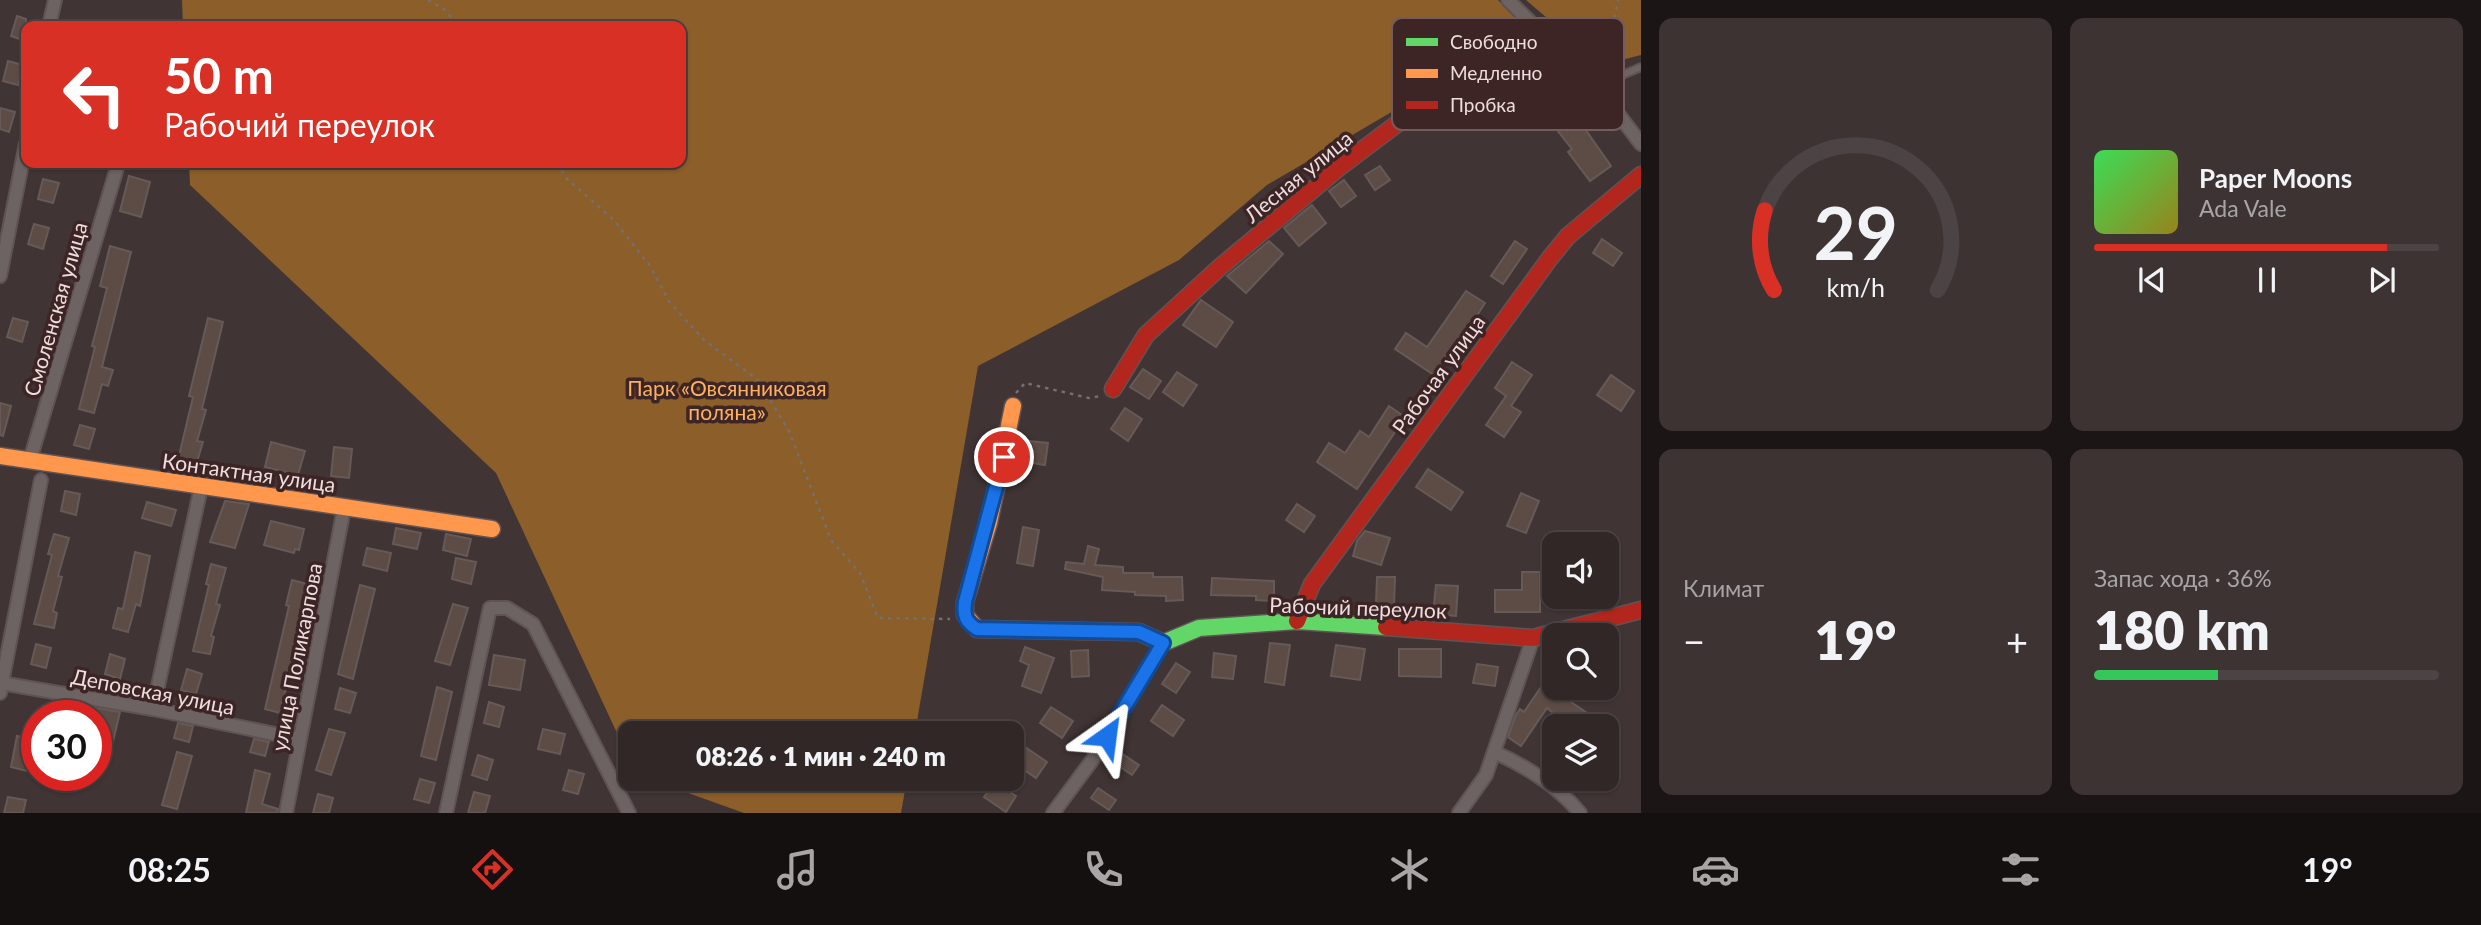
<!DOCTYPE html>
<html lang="ru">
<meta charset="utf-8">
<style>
:root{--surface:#312727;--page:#3d3333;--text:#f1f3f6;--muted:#a8a5a7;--line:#4c4444;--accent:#d93025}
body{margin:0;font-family:Lato,sans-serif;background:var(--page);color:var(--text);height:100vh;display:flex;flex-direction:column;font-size:26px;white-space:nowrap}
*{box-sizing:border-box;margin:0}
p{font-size:23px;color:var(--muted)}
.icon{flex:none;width:38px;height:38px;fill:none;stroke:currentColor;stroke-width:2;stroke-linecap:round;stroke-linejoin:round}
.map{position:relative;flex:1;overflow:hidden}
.details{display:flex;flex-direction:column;gap:18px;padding:18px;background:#1b1515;width:840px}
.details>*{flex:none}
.top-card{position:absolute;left:21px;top:21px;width:665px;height:147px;border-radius:14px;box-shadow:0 2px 5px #0004,0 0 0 2px var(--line);background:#d93025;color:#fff;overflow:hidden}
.tools{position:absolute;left:1542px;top:532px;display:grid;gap:14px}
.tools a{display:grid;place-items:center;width:77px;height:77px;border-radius:14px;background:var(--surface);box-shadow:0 2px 5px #0004,0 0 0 2px var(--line);font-size:35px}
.speed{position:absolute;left:21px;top:700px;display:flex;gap:14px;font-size:35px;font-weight:700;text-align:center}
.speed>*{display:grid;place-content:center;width:91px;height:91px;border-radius:50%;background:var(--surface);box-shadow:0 2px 5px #0004,0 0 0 2px var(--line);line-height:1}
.speed .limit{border:10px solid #d22;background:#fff;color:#111}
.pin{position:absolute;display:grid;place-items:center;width:60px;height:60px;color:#fff;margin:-30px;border:4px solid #fff;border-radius:50%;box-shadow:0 2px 7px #0007}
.me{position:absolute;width:77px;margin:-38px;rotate:31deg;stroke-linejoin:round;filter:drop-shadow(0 0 5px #0008)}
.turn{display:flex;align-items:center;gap:24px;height:147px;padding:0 28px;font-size:32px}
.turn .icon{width:91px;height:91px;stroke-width:2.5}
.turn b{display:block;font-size:49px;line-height:60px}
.big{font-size:52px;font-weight:800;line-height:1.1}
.details .card{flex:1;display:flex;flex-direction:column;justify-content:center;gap:10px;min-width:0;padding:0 24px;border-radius:14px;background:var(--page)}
.details .dial{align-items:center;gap:0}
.dial svg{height:182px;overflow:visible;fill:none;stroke:var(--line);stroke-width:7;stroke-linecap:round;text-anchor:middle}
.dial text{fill:var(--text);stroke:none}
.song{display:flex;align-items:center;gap:21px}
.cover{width:84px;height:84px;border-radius:10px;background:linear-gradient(135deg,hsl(130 70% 55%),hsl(50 70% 35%))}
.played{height:7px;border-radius:4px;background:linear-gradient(90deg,var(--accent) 85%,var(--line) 85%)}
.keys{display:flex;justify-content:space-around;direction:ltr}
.heat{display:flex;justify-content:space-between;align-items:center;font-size:38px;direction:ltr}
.charge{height:10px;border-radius:5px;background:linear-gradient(90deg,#34c759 36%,var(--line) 0)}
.details .tiles{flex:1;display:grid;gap:18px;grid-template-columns:repeat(2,1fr)}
.trip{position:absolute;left:618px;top:721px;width:406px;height:70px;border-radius:14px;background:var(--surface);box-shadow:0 2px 5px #0004,0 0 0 2px var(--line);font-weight:800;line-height:70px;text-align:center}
.tab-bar{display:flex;height:112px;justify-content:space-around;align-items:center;background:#141010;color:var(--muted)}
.tab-bar .icon{width:49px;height:49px}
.tab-bar .active{color:var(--accent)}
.tab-bar b{font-size:32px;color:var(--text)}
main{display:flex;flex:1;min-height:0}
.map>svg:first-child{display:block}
.forest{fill:#8b5e2a}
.building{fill:#5d4b46;stroke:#655a58;stroke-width:2}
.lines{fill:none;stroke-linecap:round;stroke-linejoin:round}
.lane-casing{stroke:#5f5354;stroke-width:10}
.street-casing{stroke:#5f5354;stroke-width:16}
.fast-casing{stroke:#5f5354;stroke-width:19}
.slow-casing{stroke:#5f5354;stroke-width:19}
.jam-casing{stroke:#5f5354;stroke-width:19}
.path{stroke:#776e6e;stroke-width:2.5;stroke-dasharray:3.5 5;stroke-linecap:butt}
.lane{stroke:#6d6363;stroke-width:6}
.street{stroke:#6d6363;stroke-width:12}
.fast{stroke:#63d668;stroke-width:16}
.slow{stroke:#ff974d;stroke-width:16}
.jam{stroke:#b3261e;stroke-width:16}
.route-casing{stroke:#114b97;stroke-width:18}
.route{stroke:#1a73e8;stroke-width:12}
.labels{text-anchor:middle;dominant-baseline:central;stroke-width:7;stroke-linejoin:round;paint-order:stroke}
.street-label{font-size:21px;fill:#eeddde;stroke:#3d2425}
.park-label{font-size:21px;fill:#fcb261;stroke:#3d2425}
.key{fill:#3d2425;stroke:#725c5c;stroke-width:2}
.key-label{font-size:19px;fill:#eeddde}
</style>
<main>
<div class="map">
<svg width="1641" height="813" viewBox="0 0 1641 813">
<rect width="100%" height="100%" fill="#413434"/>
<g class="forest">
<path d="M182,0H1498L1528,32L1267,185L1179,260L978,366L915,733H630V761L496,473L190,185L189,163H681V26H183Z"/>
<path d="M1526,0H1641V55L1602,65Z"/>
<path d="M649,779H907L901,813H744Z"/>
</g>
<g class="building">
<path d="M17,16L26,19V41L11,36Z"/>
<path d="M8,61L23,65L18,85L3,81Z"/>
<path d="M1549,68L1569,106L1611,166L1590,181L1568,152L1572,149L1549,120L1528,80Z"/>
<path d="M0,108L15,112L9,132L0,129Z"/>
<path d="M1380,166L1390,180L1375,190L1365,175Z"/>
<path d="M129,176L150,182L141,217L120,211Z"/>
<path d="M43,179L59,183L53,203L38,199Z"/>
<path d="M1344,180L1356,196L1341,207L1329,191Z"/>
<path d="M1312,205L1326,223L1299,246L1284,228Z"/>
<path d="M34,224L49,228L43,249L28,244Z"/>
<path d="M1602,239L1622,253L1613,266L1593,253Z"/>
<path d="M1269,241L1283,254L1246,293L1227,276Z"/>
<path d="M1515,241L1527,249L1503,284L1491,276Z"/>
<path d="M110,246L131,252L102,367L113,370L108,386L102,384L94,413L79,409L95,347L92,346L107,288L100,286Z"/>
<path d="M1466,291L1485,303L1458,345L1456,343L1434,375L1395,349L1406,333L1427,347Z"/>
<path d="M1201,300L1233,322L1216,347L1183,325Z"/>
<path d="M13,318L28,322L22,342L7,337Z"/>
<path d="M208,318L223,322L202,409L206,410L197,441L203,442L196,465L178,460L193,397L189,396Z"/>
<path d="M1512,362L1532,375L1511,406L1521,412L1504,437L1486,425L1506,396L1495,388Z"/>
<path d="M1143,369L1161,381L1149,399L1130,387Z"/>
<path d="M1177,372L1197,385L1183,406L1163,392Z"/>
<path d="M1611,375L1634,391L1621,411L1597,395Z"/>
<path d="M0,403L11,406L3,436L0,435Z"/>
<path d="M1389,406L1405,417L1357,489L1317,462L1329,443L1345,453L1360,431L1369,437Z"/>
<path d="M1125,408L1142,419L1128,441L1111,429Z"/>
<path d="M80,425L95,429L89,449L74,445Z"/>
<path d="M1029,441L1048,443L1045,465L1026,462Z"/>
<path d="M271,442L305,451L298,475L265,467Z"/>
<path d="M334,447L352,449L349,478L331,476Z"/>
<path d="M1428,469L1463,492L1451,510L1416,487Z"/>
<path d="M65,491L80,494L76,515L61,511Z"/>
<path d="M1521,493L1539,501L1526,533L1507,526Z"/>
<path d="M225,501L249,504L235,548L210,542Z"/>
<path d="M147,502L176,510L171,526L142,518Z"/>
<path d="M1297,504L1315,516L1304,532L1286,520Z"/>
<path d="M271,521L304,529L299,550L295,549L294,553L264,545Z"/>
<path d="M1023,527L1039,530L1033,566L1017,563Z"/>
<path d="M396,528L421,533L417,549L393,544Z"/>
<path d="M1365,531L1390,538L1381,565L1353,556L1357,541Z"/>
<path d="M54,534L69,538L58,576L62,577L53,611L57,613L54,628L34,624L52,555L48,554Z"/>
<path d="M446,534L471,539L467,556L443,550Z"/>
<path d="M1088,546L1099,549L1095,565L1123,567V573H1153V577H1182L1183,600L1166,601V596L1135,595V592L1102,590L1103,577L1065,569L1066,562L1084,564Z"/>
<path d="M367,548L391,553L387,571L363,565Z"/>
<path d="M135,552L150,556L140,606L136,604L128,632L113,628L118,608L123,609Z"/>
<path d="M456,558L476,562L471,584L452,579Z"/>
<path d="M211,564L226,568L216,604L220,605L211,636L214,637L210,654L193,651L209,585L206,584Z"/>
<path d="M1522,572H1540V612H1495V590H1522Z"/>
<path d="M1377,577H1395L1394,605L1376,604Z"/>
<path d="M1212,578L1274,581V601L1256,600V596L1211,595Z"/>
<path d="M292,580L311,585L280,713L265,709L289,606L286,605Z"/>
<path d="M360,585L375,589L353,679L338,674Z"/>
<path d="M1436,585L1458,586L1456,616L1433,614Z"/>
<path d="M453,604L468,608L450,665L435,661Z"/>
<path d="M1270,643L1290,645L1284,685L1265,682Z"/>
<path d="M36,644L51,648L46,668L31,664Z"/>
<path d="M1336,645L1365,649L1360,680L1331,676Z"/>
<path d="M1025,647L1054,658L1041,693L1022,686L1029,665L1020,661Z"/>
<path d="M1399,649H1441V677L1399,676Z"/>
<path d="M1088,650L1089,676L1072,677L1071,651Z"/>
<path d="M1214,653L1236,656L1233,679L1212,677Z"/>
<path d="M110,654L125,659L120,679L105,674Z"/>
<path d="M494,655L525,660L520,690L489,685Z"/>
<path d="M1176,663L1190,672L1176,693L1162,684Z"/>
<path d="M1477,664L1498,667L1495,686L1473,683Z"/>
<path d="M1554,668V688L1564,691L1561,695L1590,715L1583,726H1569L1547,708L1521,746L1508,737L1516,715L1520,709L1524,712Z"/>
<path d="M187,669L202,674L196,694L181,690Z"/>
<path d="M437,687L452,692L436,760L421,756Z"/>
<path d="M340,688L356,693L350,713L335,709Z"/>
<path d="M489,702L504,707L499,727L484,723Z"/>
<path d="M1162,705L1184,720L1173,736L1151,721Z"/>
<path d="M1051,707L1073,721L1062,738L1040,723Z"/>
<path d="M96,708L120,712L111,750L96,747Z"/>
<path d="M178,723L193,726L189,742L174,738Z"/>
<path d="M329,729L345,733L331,775L316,770Z"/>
<path d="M543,729L565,734L560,754L538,749Z"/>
<path d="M17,736L34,739L27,771L11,767Z"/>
<path d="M254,739L269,742L265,756L250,752Z"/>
<path d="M1025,747L1047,762L1036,778L1014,763Z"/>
<path d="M177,752L192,756L177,809L162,805Z"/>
<path d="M1121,753L1139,765L1132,775L1114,763Z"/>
<path d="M478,755L493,760L487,780L472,775Z"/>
<path d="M255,770L270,774L262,804L278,809L277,813H246Z"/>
<path d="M569,770L584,774L578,794L563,790Z"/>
<path d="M420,779L435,783L429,803L414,799Z"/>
<path d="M995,782L1016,796L1006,812L984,797Z"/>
<path d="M1098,788L1116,800L1109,810L1091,798Z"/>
<path d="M474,792L490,796L485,813H468Z"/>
<path d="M318,794L333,798L329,813H313Z"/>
<path d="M8,797L26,800L23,813H4Z"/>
</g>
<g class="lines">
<defs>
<path id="lane" d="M1600,90L1620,76L1641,67"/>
<g id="street">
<path d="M1508,0L1600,90L1641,144"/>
<path d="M49,26L55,0"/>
<path d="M0,276L26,143"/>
<path d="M30,460L117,168"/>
<path d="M0,683L153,709L299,739"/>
<path d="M0,693L41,480"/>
<path d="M153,709L201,487"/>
<path d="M1494,752C1524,765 1559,787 1580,813"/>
<path d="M286,813L344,508"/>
<path d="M446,813L490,608H507L533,624L629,813"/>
<path d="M1053,813L1093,759L1163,643"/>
<path d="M1459,813L1486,775L1533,638"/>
</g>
<path id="fast" d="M1080,631L1139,632L1163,643L1199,628L1297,621L1386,627"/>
<g id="slow">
<path d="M1013,406L989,523L965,602V615L977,629L1080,631"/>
<path d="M0,456L492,529"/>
</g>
<g id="jam">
<path d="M1113,389L1146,335L1219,268L1341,166L1446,87L1539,29"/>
<path d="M1297,621L1312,584L1550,258L1568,236L1641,175"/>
<path d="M1386,627L1533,638L1641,610"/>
</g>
</defs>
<use href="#lane" class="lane-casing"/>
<use href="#street" class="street-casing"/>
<use href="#fast" class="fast-casing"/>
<use href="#slow" class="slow-casing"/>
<use href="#jam" class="jam-casing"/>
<g class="path">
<path d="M428,0L444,9L459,26"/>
<path d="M1614,69L1613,24L1618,0"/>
<path d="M557,163L567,179L614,220L650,266L670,303L704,340L758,380L789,431L831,540L860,573L878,618L950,619"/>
<path d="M1016,393L1025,383L1089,398L1101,396"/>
</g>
<use href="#lane" class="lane"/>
<use href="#street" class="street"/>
<use href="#fast" class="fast"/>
<use href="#slow" class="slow"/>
<use href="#jam" class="jam"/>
</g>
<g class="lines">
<defs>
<path id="route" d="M1004,457L965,602C963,616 966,622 977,629L1139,632L1163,643L1107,736"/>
</defs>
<use href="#route" class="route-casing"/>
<use href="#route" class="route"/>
</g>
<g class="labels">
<g class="street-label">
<text transform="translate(1298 176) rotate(-39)">Лесная улица</text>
<text transform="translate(55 309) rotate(-74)">Смоленская улица</text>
<text transform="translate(1438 374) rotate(-54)">Рабочая улица</text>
<text transform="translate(249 472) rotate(8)">Контактная улица</text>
<text transform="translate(1358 607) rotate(2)">Рабочий переулок</text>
<text transform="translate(296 657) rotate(-79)">улица Поликарпова</text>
<text transform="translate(153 691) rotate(11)">Деповская улица</text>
</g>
<g class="park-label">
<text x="727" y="387">Парк «Овсянниковая<tspan x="727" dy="24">поляна»</tspan></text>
</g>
</g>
<rect x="1392" y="18" width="232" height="112" rx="10" class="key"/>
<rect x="1406" y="38" width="32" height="8" fill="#63d668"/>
<rect x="1406" y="69" width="32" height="9" fill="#ff974d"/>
<rect x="1406" y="101" width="32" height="8" fill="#b3261e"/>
<g class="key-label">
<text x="1450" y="49">Свободно</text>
<text x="1450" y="80">Медленно</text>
<text x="1450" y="112">Пробка</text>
</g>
</svg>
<div class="tools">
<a><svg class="icon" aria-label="sound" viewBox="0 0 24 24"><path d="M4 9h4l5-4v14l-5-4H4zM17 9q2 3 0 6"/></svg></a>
<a><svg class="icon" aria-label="search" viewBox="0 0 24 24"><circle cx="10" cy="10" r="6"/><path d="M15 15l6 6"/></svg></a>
<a><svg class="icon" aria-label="layers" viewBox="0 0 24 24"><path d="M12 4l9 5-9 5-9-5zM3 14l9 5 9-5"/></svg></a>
</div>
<div class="speed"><div class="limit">30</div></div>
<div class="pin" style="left:1004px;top:457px;background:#d93025"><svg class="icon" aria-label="arrive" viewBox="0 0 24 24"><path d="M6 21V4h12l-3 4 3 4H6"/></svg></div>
<svg class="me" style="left:1107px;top:736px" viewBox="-20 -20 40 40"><path d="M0-17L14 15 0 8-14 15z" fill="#1a73e8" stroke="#fff" stroke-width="4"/></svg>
<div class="trip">08:26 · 1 мин · 240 m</div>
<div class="top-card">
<div class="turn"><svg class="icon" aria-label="left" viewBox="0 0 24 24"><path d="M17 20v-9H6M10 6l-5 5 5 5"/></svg><div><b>50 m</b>Рабочий переулок</div></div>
</div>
</div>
<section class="details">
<div class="tiles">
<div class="card dial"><svg viewBox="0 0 100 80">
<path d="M14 69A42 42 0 1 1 86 69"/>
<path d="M14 69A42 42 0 0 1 10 34" stroke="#d93025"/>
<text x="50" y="56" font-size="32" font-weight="700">29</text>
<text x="50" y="72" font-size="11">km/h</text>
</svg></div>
<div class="card">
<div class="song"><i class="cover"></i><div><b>Paper Moons</b><p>Ada Vale</p></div></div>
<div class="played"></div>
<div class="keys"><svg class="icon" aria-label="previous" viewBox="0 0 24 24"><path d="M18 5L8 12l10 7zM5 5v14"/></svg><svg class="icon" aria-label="pause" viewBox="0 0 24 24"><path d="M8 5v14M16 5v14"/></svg><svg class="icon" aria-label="next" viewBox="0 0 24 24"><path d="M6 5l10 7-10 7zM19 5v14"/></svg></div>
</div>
<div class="card"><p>Климат</p>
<div class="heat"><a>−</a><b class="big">19°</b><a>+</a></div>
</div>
<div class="card"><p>Запас хода · 36%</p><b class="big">180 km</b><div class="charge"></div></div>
</div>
</section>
</main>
<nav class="tab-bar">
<b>08:25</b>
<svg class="icon active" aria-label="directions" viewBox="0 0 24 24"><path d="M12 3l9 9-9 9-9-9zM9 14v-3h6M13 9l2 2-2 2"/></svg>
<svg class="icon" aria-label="music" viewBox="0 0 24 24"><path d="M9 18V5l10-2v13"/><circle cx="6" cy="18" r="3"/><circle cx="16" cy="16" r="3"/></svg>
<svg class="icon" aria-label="phone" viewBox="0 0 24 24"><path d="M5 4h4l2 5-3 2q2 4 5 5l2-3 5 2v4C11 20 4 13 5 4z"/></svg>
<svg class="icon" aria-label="climate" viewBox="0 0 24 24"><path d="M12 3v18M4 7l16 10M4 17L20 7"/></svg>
<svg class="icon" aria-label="car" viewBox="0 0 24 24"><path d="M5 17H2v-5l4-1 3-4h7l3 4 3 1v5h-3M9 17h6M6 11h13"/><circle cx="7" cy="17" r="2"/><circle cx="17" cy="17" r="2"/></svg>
<svg class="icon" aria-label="filters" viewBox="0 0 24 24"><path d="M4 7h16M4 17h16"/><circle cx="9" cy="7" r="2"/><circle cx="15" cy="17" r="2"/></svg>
<b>19°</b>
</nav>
